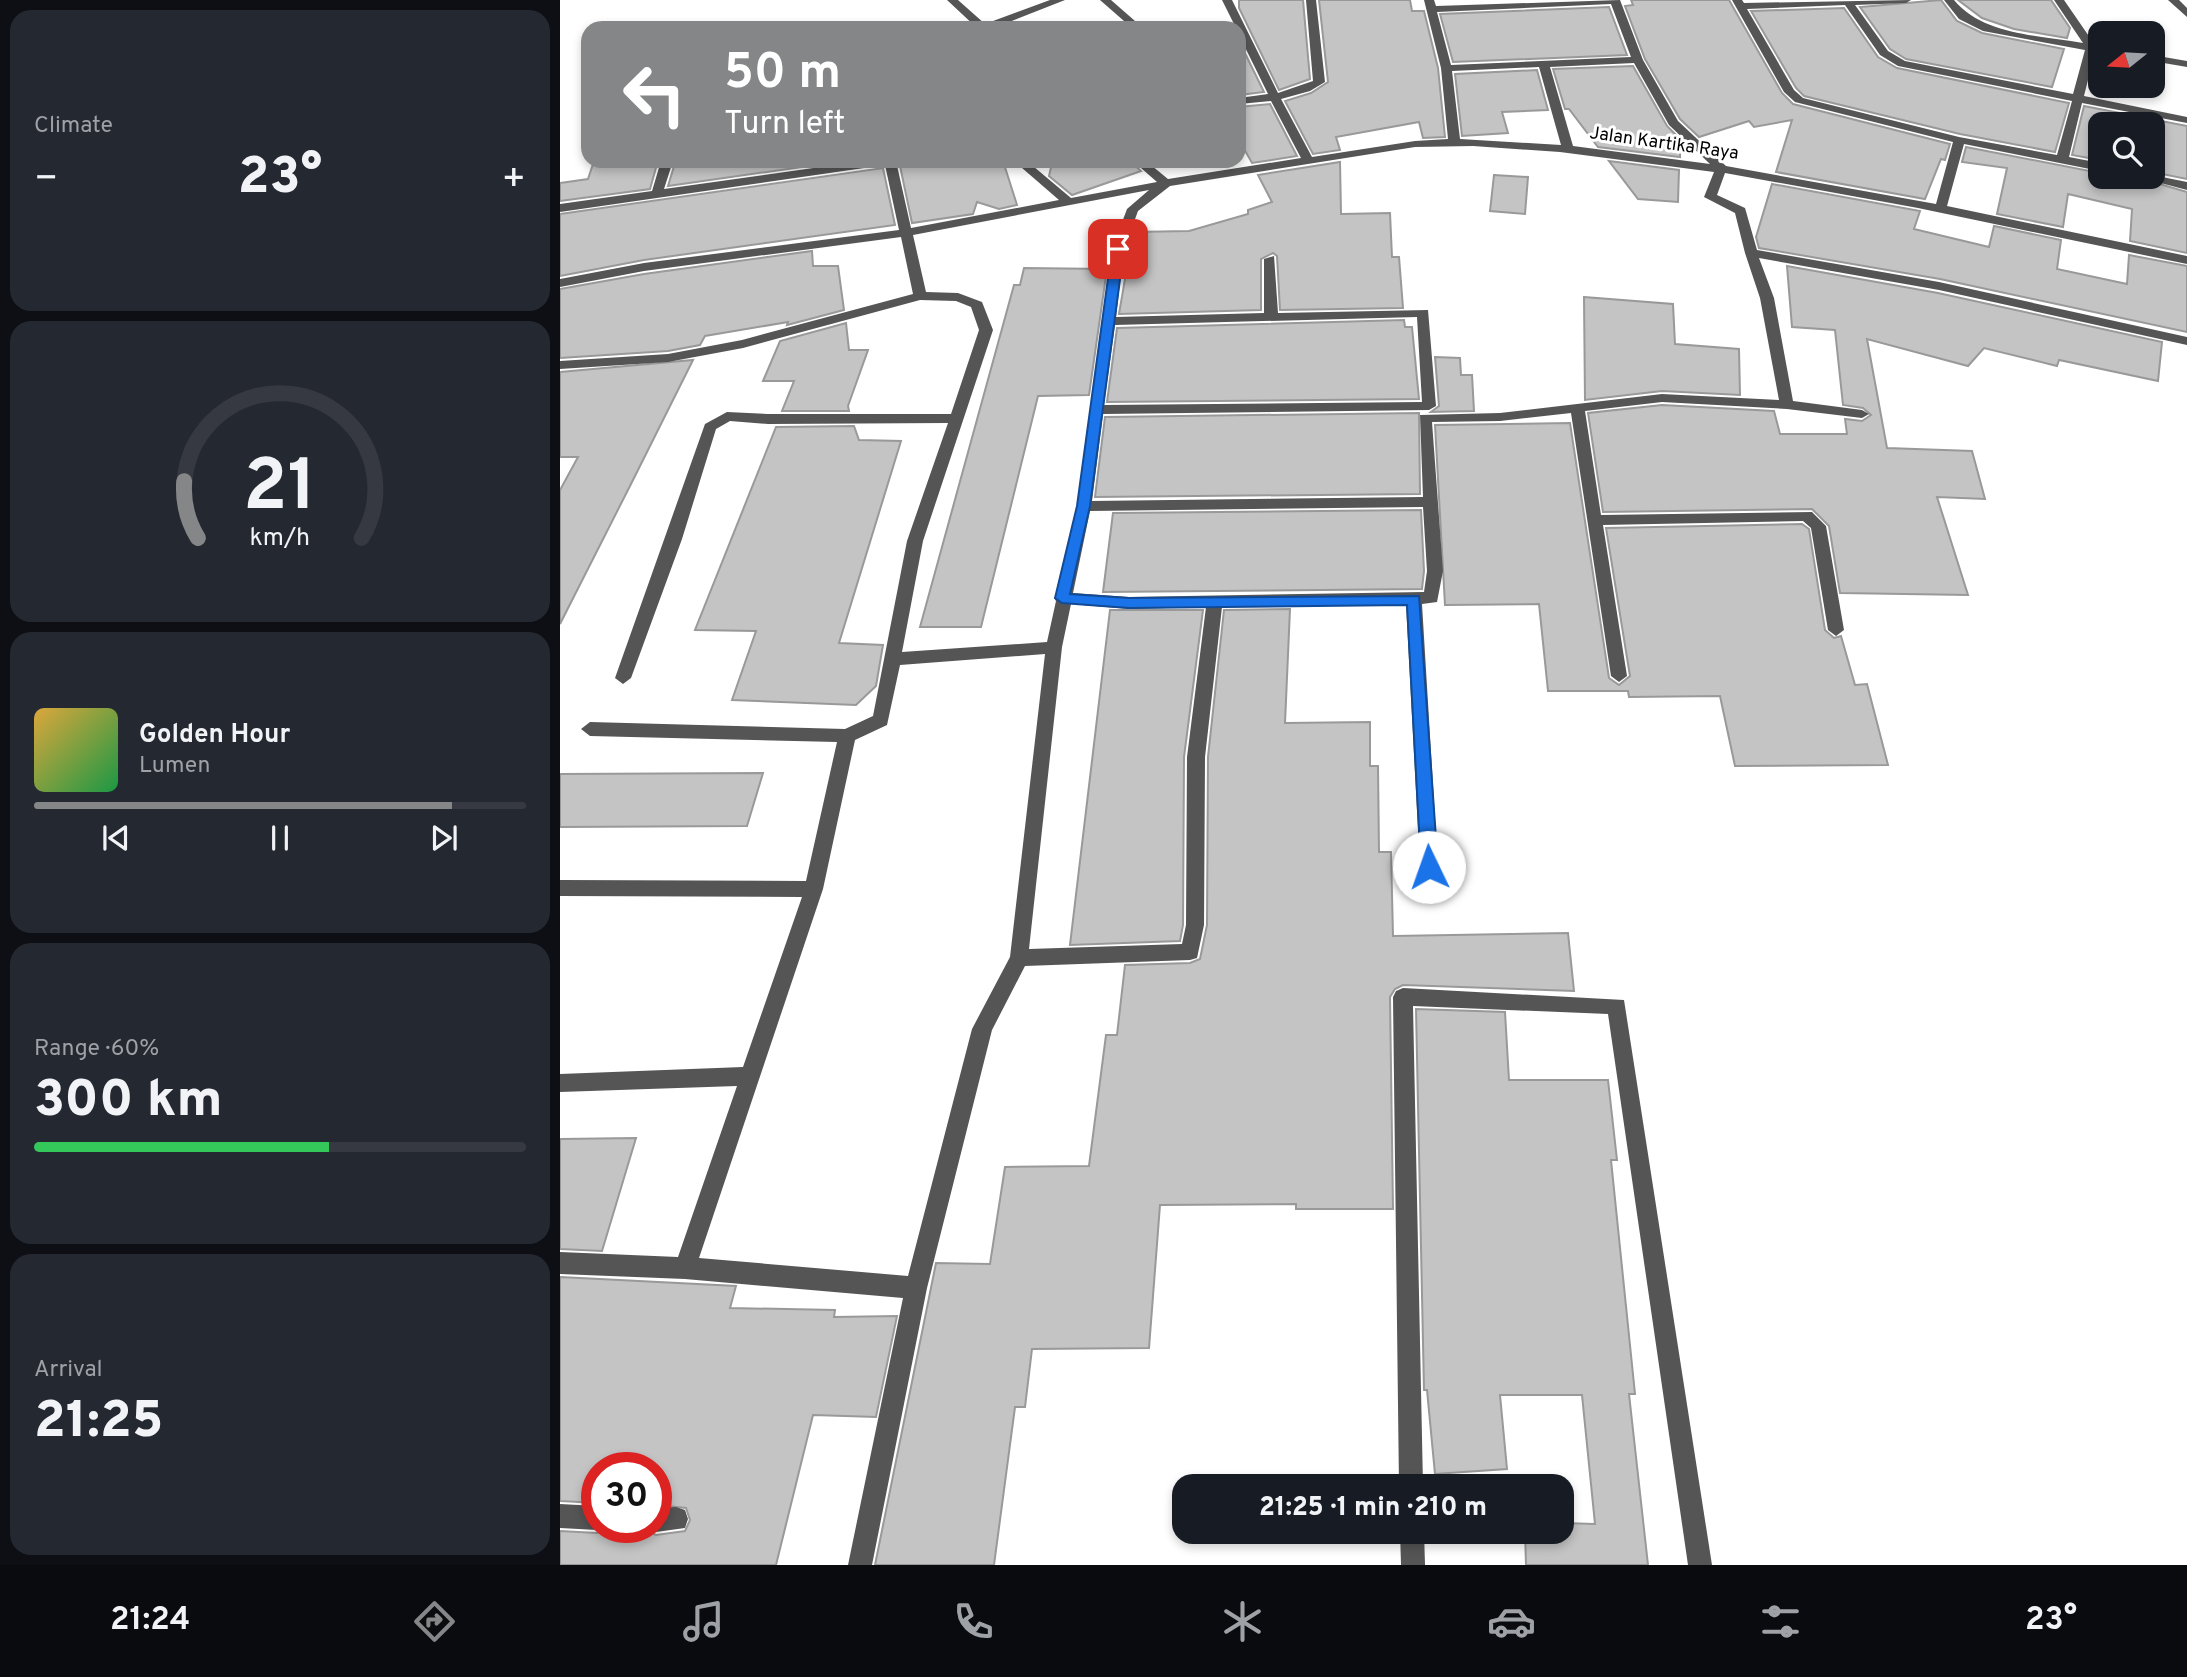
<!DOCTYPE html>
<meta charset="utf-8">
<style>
:root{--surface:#171b24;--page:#242831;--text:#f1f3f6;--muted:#9ea1a6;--line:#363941;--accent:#858687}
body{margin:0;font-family:Overpass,sans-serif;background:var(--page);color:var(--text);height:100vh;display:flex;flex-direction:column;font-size:26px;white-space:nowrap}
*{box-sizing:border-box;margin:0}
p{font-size:23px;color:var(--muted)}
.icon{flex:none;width:38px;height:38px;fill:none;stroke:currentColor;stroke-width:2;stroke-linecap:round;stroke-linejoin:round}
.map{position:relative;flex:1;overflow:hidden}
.panel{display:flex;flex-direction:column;gap:10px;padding:10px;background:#0d0f14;width:560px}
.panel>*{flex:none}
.top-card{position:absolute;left:21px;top:21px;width:665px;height:147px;border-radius:21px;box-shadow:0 4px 10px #0003;background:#858687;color:#fff;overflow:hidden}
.needle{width:46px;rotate:252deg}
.fabs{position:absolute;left:1528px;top:21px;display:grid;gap:14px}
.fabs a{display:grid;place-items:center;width:77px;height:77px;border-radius:14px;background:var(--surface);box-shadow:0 4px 10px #0003;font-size:35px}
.speed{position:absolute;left:21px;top:1452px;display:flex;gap:14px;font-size:35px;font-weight:700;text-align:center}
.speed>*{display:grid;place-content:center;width:91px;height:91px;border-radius:50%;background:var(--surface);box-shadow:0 4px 10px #0003;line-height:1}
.speed .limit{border:10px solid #d22;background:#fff;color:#111}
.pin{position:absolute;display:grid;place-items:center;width:60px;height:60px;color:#fff;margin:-30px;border-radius:14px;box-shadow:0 4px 10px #0006}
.me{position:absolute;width:77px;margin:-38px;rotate:357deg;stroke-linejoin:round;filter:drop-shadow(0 0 5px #0008)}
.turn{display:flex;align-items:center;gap:24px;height:147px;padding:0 28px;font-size:32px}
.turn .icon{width:91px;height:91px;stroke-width:2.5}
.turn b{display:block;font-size:49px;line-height:60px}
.big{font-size:52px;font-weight:800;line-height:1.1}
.panel .tile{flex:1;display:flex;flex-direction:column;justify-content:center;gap:10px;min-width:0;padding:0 24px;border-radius:21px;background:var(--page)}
.panel .dial{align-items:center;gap:0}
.dial svg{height:182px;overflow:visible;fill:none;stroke:var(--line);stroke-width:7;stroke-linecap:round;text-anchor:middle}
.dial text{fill:var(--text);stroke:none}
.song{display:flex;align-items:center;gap:21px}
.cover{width:84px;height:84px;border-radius:10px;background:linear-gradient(135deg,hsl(40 70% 55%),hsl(140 70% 35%))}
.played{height:7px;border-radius:4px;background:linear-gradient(90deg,var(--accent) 85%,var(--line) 85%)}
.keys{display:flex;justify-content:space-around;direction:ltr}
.heat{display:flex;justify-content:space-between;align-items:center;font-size:38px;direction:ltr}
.charge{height:10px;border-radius:5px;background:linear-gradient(90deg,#34c759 60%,var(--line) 0)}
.trip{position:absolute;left:612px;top:1474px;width:402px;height:70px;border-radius:21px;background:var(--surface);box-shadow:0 4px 10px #0003;font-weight:800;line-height:70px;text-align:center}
.dock{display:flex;height:112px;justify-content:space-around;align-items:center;background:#090b0e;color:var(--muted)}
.dock .icon{width:49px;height:49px}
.dock .current{color:var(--accent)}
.dock b{font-size:32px;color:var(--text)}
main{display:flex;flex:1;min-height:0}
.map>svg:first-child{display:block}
.building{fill:#c4c4c4;stroke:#999;stroke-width:2}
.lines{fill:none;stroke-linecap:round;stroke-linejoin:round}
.minor{fill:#555;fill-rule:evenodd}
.route{fill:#1a73e8;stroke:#114b97;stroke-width:2}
.labels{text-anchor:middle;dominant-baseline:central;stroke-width:6;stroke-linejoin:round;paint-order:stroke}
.far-street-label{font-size:18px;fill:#000;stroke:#fff}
</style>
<main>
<section class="panel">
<div class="tile"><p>Climate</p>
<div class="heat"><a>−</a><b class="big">23°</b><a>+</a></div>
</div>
<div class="tile dial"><svg viewBox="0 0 100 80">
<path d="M14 69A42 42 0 1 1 86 69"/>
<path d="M14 69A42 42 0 0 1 8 44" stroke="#858687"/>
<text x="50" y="56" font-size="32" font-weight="700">21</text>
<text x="50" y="72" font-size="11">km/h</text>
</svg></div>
<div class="tile">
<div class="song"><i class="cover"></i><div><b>Golden Hour</b><p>Lumen</p></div></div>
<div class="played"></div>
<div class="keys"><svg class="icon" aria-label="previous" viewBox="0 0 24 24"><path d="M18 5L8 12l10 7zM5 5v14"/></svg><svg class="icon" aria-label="pause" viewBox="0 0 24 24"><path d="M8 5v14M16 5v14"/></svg><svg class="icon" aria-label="next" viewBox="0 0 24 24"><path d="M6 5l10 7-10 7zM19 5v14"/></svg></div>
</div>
<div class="tile"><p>Range · 60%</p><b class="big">300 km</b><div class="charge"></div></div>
<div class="tile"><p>Arrival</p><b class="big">21:25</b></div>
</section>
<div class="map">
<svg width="1627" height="1565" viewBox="0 0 1627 1565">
<rect width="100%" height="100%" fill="#fff"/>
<g class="building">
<path d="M679,0H743L750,79L719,90L679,8Z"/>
<path d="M759,0H850L852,11H864L878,68L885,137L863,138L859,122L776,137L780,150L753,154L725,101L751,93L768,82Z"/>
<path d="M1071,0H1169L1222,93L1233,104L1390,144L1385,160L1381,159L1365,199L1216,172L1232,120L1194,127L1189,121L1139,137L1120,119L1085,59L1065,6L1073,5Z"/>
<path d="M1381,0L1397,21L1422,33L1504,49L1492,87L1346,59L1330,49L1300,7Z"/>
<path d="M1398,0H1491L1510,28L1507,38L1454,29L1422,18Z"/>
<path d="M1049,7L1067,55L893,62L880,14Z"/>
<path d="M1284,8L1318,57L1337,68L1509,103L1495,152L1400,134L1244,96L1236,88L1191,11Z"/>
<path d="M679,41L704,92L679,95Z"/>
<path d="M1073,66L1107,126L1124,143L1120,144V157L1038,147L1009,109H1005L993,69Z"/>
<path d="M977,70L988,110L942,112L948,133L902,136L895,74Z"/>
<path d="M710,104L737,156L692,163L679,140V107Z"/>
<path d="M1524,106L1627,126V179L1592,172V124H1540V160L1512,155Z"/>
<path d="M1406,147L1540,173V177H1576L1627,192V253L1570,241L1572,209L1508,194L1503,227L1437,214L1447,168L1402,162Z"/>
<path d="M34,161H81L80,165L97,164L90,189L0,201V183L28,179Z"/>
<path d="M160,161H284L108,186L115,163Z"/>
<path d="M339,161H443L457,205L439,209L417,202L413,214L352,223Z"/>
<path d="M509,161H570L581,171L512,195L489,176L491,167Z"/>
<path d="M1049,161L1119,170L1118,202L1078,199Z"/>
<path d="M780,162L781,214L830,213L832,257H839L843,308L720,310L717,256L713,253L701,259V310L559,314L573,232L629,231L688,214V210L712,202L698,175Z"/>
<path d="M323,168L335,225L84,260L0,276V214Z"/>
<path d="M934,175L968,177L965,214L930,211Z"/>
<path d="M1212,184L1360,211L1354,229L1429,247L1434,226L1501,240L1497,269L1567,284L1569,255L1627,266V332L1380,279L1199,248L1196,237Z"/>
<path d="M252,251L253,266H278L284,310L227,325L228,322L145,336L140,345L108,351L0,358V289L84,274Z"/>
<path d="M1227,266L1378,293L1602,342L1598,381L1499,360L1497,366L1424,348L1408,366L1307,339L1327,448L1412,451L1425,499L1377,497L1408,595L1280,593L1269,526L1252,509L1043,512L1028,413L1102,405L1214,411L1220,434H1287L1285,419L1302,421L1311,415L1303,408L1283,405L1275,330L1232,327Z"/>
<path d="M464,268L547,269L529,395L478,396L421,627H360L454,285H460Z"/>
<path d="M1024,297L1113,304L1115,344L1179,349L1180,395L1102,391L1025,400Z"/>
<path d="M844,320L845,327H852L859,399L547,402L557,328Z"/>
<path d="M286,323L289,350H308L288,406L289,411H222L234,381H203L220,341Z"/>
<path d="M875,357L900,358L901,375H912L914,411L871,412L879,406Z"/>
<path d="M133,360L72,482L0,624V490L18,457H0V372Z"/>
<path d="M859,413L860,494L535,497L545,417Z"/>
<path d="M1010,423L1049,678L1059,685L1070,676L1046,528L1242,524L1249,529L1265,630L1274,638L1281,636L1295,685L1307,684L1328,765L1175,766L1160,696L1069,697L1068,691H988L979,604L885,605L875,425Z"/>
<path d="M294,426L299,440L341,441L279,643L323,645L316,686L296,705L172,700L196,631L135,630L216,427Z"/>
<path d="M861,510L864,571L862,589L543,592L553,513Z"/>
<path d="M730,609L725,723L810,722V766H818L819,852H831L833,936L1008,933L1014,991L843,985L835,989L830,997L833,1209H736V1204L600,1205L589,1348L472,1349L465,1407H455L434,1565H315L376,1263L430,1264L445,1167L529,1166L546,1035H557L565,965L630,963L640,959L647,925L648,757L664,610Z"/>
<path d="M550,610H643L624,757L623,925L620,941L510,945Z"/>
<path d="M203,773L187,826L0,827V774Z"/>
<path d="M856,1009L945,1012L949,1080H1048L1057,1160H1051L1075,1394H1069L1088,1565H966L965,1531H1003V1523L1035,1524L1022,1395H940L947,1469L875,1474L867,1390H864Z"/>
<path d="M76,1138L42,1251L0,1249V1139Z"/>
<path d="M0,1277L176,1286L170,1308L275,1310L274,1317L337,1316L316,1417L253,1415L216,1565H0V1531L37,1533L46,1528H85L86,1531L96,1535L125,1531L130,1520L126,1508L96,1505V1468H37V1503L0,1501Z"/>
</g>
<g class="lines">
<g class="minor">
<path d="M387,0H398L425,24L490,0H505L434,28H417Z"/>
<path d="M540,0H551L583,28H572Z"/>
<path d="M662,0H672L718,93L753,81L746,0H756L765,82L750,91L721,99L752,157L855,141L888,139L881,68L864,0H874L876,6L1060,0L1083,60L1118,121L1166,166L1376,204L1393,142L1235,102L1224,92L1172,0H1182L1184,3L1351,0L1346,3L1295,5L1328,51L1345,61L1513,94L1525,50L1423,31L1399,19L1384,0H1394C1424,36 1480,35 1523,43L1494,0H1504L1535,45L1540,47V51L1535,52L1524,96L1627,117V123L1522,103L1509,157L1540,163V171L1404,144L1387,206L1627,256V264L1358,208L1165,173L1157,195L1185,208L1197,250L1379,282L1627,337V345L1379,290L1199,258L1214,298L1233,401L1302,410L1309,414L1302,418L1227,409L1102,402L1025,411L1041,515L1252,512L1266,526L1284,630L1276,636L1268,630L1251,528L1243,521L1043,525L1067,676L1059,682L1051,676L1011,413L940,421L872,422L883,571L877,602L862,604L878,867L875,872L869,875L863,872L860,867L846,604L662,607L645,757L644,925L637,958L630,960L465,966L432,1030L367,1288L312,1565H288L343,1298L125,1279L0,1274V1252L118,1257L177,1086L0,1092V1074L183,1067L242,897L0,896V880L246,881L277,742L30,736L21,729L30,722L285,729L313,716L347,541L388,423L208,424L170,421L156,429L122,539L71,678L63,684L55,678L145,424L167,412L208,414H391L419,330L411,307L396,301L360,300L183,348L108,362L0,369V361L108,354L182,340L353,294L341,237L84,271L0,287V279L84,263L339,230L325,165L0,212V204L92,191L101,161H113L104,189L303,161H336L351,228L499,200L454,161H467L511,198L597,182L573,161H586L608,179L741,158L711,101L679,104V98L708,94L679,35V28H676ZM1051,4L1071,57L891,65L877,12ZM1285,5L1320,55L1338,66L1512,101L1497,155L1399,137L1243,98L1234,90L1187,9ZM1074,63L1109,125L1150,164L1013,146L990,67ZM979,67L1001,145L900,139L892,71ZM913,146L1000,152L1154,172L1144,197L1175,213L1185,253L1200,298L1219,400L1102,394L940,413L860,415L863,497L532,501L543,414L869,410L876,406L868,310L718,313L714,256L704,259V313L556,317L564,249L578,211L610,186L855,147ZM589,190L567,209L552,249L517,506L497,594L494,598L496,601L487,642L342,652L363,541L433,330L422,302L398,293L366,292L353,235ZM857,317L862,402L544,405L555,325ZM863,507L867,571L864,592L569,597L513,593L530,511ZM511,604L569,609L646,607L627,757L626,925L622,944L469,949L502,647ZM485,654L450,957L412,1029L348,1276L139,1258L263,889L295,740L327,725L340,665Z"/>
<path d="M1608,0H1619L1627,8V17Z"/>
<path d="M1592,55L1627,61V67L1592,61Z"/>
<path d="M1592,175L1627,182V190L1578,177Z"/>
<path d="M843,988L1064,1000L1152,1565H1128L1048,1014L853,1006L863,1486H839L833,997L836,991Z"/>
<path d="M0,1504L37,1506V1528H43L37,1530L0,1528Z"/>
<path d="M116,1507L125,1510L128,1519L125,1528L96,1532L87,1529L96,1528V1508Z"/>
<path d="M840,1531H864L865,1565H841Z"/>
</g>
</g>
<path class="route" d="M558,246L564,249L530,506L510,594L569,598L859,596L878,867L875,871H864L861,867L847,605L569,608L502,603L495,598L517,506L552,249Z"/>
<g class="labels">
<g class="far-street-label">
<text transform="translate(1104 144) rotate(8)">Jalan Kartika Raya</text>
</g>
</g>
</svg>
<div class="fabs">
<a><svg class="needle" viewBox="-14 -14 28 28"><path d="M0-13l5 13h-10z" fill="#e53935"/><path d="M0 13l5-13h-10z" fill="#9ea1a6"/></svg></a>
<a><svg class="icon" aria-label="search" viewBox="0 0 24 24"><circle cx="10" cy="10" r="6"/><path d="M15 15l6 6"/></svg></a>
</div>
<div class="speed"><div class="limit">30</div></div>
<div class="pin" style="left:558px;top:249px;background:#d93025"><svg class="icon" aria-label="arrive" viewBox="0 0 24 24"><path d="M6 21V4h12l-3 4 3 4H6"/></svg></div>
<svg class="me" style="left:869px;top:867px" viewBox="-20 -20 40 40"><circle r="19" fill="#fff"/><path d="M0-13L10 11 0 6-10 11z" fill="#1a73e8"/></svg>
<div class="trip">21:25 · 1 min · 210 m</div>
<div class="top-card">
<div class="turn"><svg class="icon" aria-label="left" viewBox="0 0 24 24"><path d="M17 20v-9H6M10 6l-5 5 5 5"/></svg><div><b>50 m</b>Turn left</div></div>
</div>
</div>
</main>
<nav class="dock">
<b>21:24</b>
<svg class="icon current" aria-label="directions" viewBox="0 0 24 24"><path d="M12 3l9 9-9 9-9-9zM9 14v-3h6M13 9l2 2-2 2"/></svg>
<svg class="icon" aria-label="music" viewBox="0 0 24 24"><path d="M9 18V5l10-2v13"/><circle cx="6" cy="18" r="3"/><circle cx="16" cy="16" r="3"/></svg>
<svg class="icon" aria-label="phone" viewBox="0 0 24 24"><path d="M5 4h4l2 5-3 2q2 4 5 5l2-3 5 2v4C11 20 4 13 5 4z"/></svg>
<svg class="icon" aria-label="climate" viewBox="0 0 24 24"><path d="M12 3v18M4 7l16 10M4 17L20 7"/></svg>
<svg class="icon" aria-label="car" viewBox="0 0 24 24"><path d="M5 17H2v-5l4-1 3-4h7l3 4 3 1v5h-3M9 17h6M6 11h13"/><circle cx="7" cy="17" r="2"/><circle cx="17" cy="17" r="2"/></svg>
<svg class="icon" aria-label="filters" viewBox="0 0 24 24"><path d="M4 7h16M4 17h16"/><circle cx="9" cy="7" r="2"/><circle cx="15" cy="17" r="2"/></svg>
<b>23°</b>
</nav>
